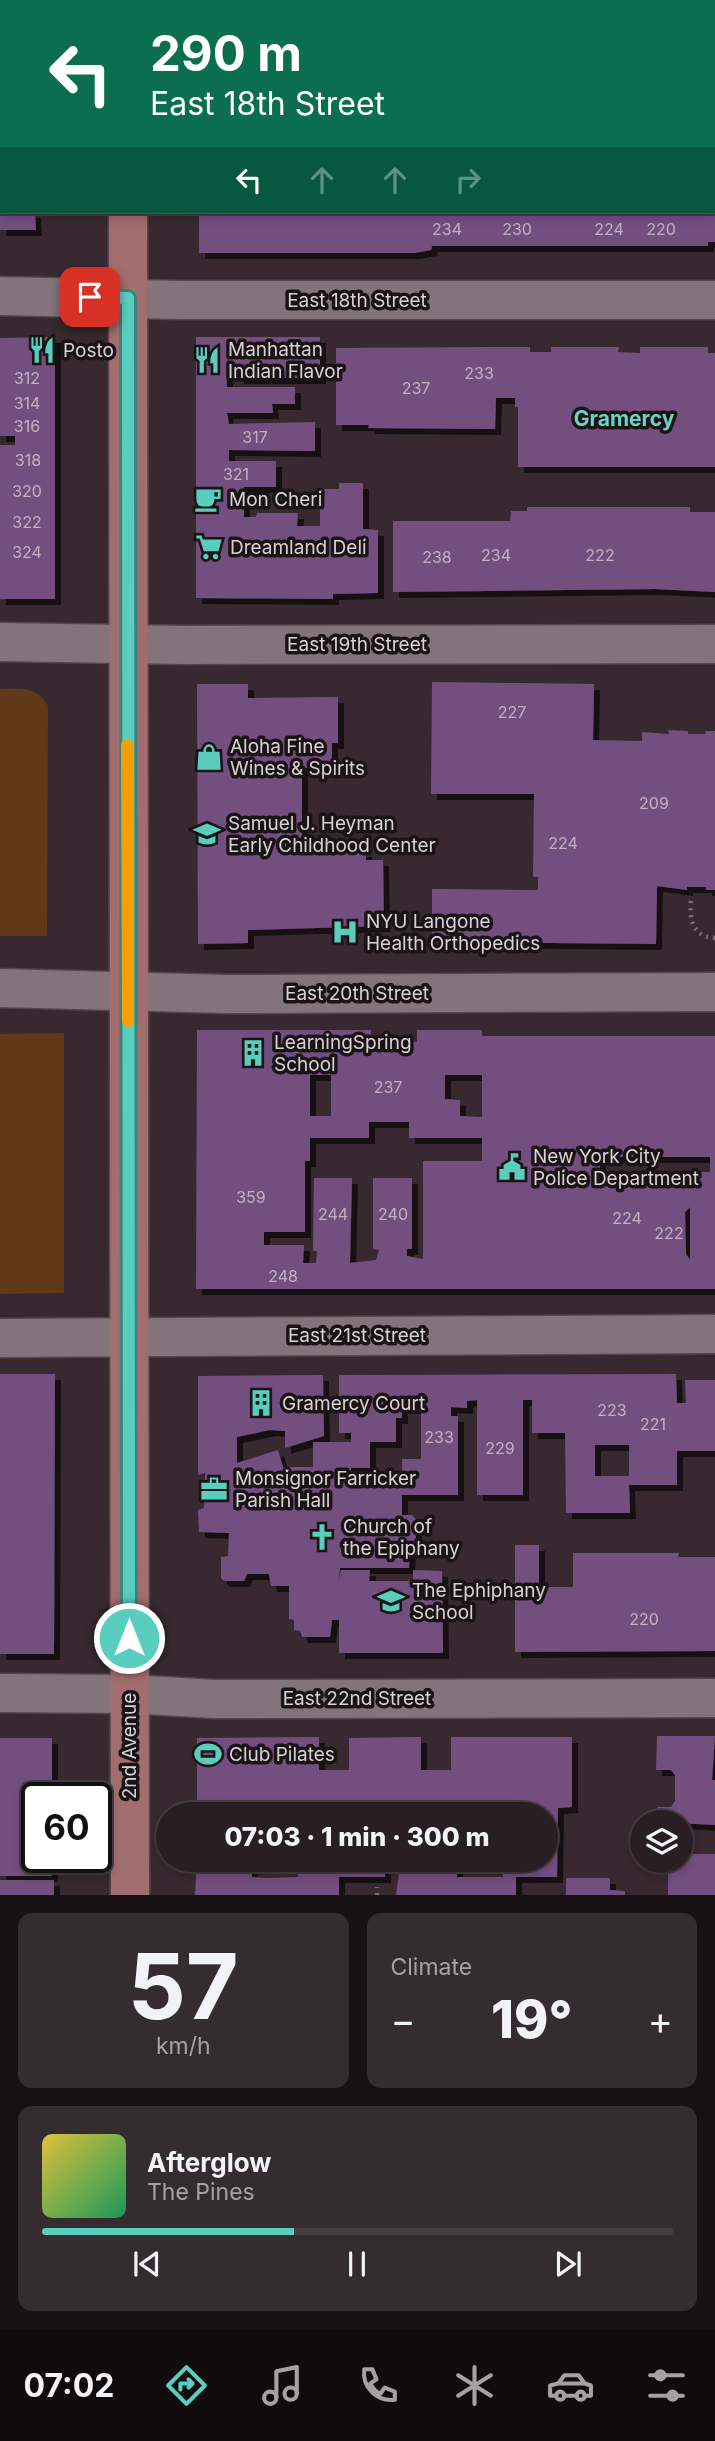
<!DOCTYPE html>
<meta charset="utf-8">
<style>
:root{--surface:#291f23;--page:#352c30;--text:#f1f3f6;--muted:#a5a2a6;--line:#453d41;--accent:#59cebe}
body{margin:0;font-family:Inter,sans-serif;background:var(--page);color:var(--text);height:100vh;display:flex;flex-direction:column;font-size:26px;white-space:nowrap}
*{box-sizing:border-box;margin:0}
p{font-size:23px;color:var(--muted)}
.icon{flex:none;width:38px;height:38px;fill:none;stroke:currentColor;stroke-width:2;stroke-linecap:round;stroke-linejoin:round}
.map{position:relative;height:1895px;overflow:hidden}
.panel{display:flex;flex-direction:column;gap:18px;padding:18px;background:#171113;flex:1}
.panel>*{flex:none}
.guide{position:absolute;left:0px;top:0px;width:716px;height:214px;box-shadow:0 4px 10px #0003,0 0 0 2px var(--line);background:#0b6e4f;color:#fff;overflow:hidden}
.tools{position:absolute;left:630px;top:1810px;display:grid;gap:14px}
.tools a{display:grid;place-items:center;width:63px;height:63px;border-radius:50%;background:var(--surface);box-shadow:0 4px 10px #0003,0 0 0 2px var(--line);font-size:35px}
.speed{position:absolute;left:21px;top:1782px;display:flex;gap:14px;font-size:35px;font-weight:700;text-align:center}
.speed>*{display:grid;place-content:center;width:91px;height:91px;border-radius:50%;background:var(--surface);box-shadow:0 4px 10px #0003,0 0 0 2px var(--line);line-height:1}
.speed .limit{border:4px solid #111;border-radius:10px;background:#fff;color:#111}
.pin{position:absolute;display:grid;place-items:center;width:60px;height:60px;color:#fff;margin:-30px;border-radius:14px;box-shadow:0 4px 10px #0006}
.me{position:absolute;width:77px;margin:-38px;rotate:0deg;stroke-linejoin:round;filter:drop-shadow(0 0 5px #0008)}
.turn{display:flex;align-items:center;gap:24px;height:147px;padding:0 35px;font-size:32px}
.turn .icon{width:91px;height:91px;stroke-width:2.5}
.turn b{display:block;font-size:49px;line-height:60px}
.lanes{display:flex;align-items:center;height:66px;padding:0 35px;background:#0003;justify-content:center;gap:35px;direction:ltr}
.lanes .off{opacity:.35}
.big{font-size:52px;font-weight:800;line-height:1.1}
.panel .tile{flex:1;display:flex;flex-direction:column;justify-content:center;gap:10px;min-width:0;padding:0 24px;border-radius:14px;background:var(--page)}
.panel .dial{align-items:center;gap:0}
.dial b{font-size:91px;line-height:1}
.song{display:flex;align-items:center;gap:21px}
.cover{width:84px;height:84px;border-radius:10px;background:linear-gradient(135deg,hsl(50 70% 55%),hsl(150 70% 35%))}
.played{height:7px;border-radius:4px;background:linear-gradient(90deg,var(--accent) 40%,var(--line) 40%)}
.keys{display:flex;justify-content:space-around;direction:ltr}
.heat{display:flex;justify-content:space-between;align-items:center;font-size:38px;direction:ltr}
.panel .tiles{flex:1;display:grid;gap:18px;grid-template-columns:1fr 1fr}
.tile:last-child{grid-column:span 2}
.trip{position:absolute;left:156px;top:1802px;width:402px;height:70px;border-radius:35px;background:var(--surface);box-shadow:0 4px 10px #0003,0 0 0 2px var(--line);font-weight:800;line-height:70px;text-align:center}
.tabs{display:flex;height:112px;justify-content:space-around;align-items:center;background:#100c0e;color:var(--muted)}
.tabs .icon{width:49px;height:49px}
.tabs .selected{color:var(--accent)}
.tabs b{font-size:32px;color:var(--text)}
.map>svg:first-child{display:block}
.green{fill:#5f391a}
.building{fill:#735080;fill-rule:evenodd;filter:url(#shadow)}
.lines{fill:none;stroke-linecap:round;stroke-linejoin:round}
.minor-casing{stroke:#53474c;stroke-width:41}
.major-casing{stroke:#53474c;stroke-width:41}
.path{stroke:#7a6e73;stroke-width:4.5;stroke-dasharray:2 5;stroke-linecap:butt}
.minor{stroke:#83737a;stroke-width:38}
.major{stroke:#a26d6e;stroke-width:38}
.route-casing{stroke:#3a867c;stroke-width:18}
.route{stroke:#59cebe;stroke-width:12}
.slow{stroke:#f59e0b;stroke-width:12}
.labels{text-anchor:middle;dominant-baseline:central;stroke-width:7;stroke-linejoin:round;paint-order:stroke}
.number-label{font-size:16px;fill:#c0b1c0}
.street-label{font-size:19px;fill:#dad1d5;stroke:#1a1417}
.poi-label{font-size:19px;fill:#dad1d5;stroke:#1a1417;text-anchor:start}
.neighbourhood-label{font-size:21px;font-weight:bold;fill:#6bd3c4;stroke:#1a1417}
</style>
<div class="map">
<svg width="715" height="1895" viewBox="0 0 715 1895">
<defs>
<filter id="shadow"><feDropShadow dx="6" dy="6" stdDeviation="0" flood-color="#0009"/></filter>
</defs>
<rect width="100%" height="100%" fill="#37292f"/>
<g class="green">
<path d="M0,689C21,689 37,686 48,706L47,936H0Z"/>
<path d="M64,1033V1293L0,1294V1034Z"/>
</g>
<g class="building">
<path d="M0,212H35L36,230H0Z"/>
<path d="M199,212H715V242H708V246H432L431,250L414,253H199Z"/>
<path d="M55,337V599H0V445H15V436H0V338Z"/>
<path d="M196,337H320V378H238V375H227V387H295V404H272L273,413H227L229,424L315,422V451L229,450V461H276V487H244V517H256L257,513H298L297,526H320V489H339V483H363V529L378,530V593L333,594V599L196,598Z"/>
<path d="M496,347H530V352H551V347H619L618,352L640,353V347H708V353H715V467H518V407H515V398H496L495,429L368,428L369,425H336V348Z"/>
<path d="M527,507H690V512H715V592L655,589L393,592V521H510L511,511H527Z"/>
<path d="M432,682L594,684L593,740L642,741V732L669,734L668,730L688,731V734H705L706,731H715V890H706V887H687V890L657,886L656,944L432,942V889L538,890V877H533L534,794H431Z"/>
<path d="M197,684H248V698L338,697V743H332V768H302V855H311V851H366V860H383L384,926L248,930V943L198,944Z"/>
<path d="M197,1030H371V1042H417V1030H482V1036H715V1289H196ZM310,1075H331V1116H310ZM445,1075H482V1117L460,1116V1100L445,1099ZM369,1122H409V1138H482V1161H423V1259L407,1256V1249H412V1178H373V1249L379,1250L376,1260L350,1263L352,1178H314L313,1251H317L316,1263H303L304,1245H264V1232H305V1161H310V1138H369ZM600,1157H710V1172H690V1180H600ZM690,1207V1260L686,1254L685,1212Z"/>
<path d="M0,1374H55L54,1654H0Z"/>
<path d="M676,1374L677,1403H686L685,1380H715V1451H677V1485H629L630,1513H566L565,1433H532V1400H523V1495H477V1400L467,1401V1408L451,1407V1416H458V1495H402V1515H412L416,1519V1541L410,1546L409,1568H340L339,1581L341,1570H370L369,1581H413V1570L442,1571L443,1653H339V1620H332L330,1637H302L300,1631L294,1630V1620L289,1619V1586H271L269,1574H247L244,1581H224L221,1578V1557L228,1556L229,1533L199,1532L198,1510L204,1508L205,1473L198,1475V1376L323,1375L324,1436L285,1448V1431L270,1430L237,1437V1463L278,1450L283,1467H313V1442H351V1433H339V1413H345V1398L339,1397V1375ZM402,1408H421V1459H402V1475H351V1468H370V1442H396V1418H402ZM595,1445H629V1476H595Z"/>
<path d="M515,1545H539V1587H573V1553H679L678,1557H715V1651L515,1652Z"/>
<path d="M657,1736H715L712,1780H715V1825L657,1822V1807H671L675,1801V1775L671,1770H656Z"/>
<path d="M319,1737V1770H349V1738L421,1737V1770H451V1737H572V1807L558,1808L557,1877H516V1895H396L401,1860H457V1877H503V1860H546V1815H197V1738Z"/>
<path d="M0,1738H52V1797H37V1857H52V1876H0Z"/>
<path d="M681,1854H715V1895H668V1860H681Z"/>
<path d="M197,1860H252V1877L267,1878L298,1877V1860H385V1877H339V1895H195Z"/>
<path d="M566,1878H610V1890L625,1891V1895H566Z"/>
<rect x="0" y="1880" width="54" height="15"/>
</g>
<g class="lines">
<defs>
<g id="minor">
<path d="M0,296L181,300H715"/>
<path d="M0,642L184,645L715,644"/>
<path d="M0,988L227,994L715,992"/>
<path d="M0,1338L715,1334"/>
<path d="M0,1693L129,1694L215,1699L715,1698"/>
</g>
<g id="major">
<path d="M128,2V0"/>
<path d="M128,212L130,1895"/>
</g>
</defs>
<use href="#minor" class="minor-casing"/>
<use href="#major" class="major-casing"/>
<g class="path">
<path d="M691,901C689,920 693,937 715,938"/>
<path d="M377,1895V1887"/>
</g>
<use href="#minor" class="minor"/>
<use href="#major" class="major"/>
</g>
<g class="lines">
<defs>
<path id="route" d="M90,297L128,298L129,1638"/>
</defs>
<use href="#route" class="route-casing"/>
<use href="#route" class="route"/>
<path class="slow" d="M127,745L128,1021"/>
</g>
<defs>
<symbol id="restaurant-bare" viewBox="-9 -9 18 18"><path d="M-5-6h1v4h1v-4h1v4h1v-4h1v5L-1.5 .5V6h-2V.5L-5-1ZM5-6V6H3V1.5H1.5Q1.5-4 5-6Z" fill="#59cebe" stroke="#1a1417" stroke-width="2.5" paint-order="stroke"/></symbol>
<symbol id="cafe-bare" viewBox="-9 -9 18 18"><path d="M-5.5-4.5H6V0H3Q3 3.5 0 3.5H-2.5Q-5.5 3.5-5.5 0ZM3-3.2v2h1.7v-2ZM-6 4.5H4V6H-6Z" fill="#59cebe" stroke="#1a1417" stroke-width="2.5" paint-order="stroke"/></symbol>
<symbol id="supermarket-bare" viewBox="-9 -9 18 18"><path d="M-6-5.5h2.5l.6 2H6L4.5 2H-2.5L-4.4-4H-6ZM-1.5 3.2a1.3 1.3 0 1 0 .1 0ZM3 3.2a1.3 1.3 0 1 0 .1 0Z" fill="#59cebe" stroke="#1a1417" stroke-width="2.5" paint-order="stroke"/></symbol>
<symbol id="shop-bare" viewBox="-9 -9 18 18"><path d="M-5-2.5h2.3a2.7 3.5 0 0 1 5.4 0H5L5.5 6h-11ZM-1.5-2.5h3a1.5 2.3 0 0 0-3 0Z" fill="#59cebe" stroke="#1a1417" stroke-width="2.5" paint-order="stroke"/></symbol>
<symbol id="school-bare" viewBox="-9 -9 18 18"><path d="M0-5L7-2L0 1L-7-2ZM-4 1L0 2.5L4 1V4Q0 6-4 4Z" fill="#59cebe" stroke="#1a1417" stroke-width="2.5" paint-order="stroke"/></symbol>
<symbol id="hospital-bare" viewBox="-9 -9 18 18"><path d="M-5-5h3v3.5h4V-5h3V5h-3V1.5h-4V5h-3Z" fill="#59cebe" stroke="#1a1417" stroke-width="2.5" paint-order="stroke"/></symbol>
<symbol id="building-bare" viewBox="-9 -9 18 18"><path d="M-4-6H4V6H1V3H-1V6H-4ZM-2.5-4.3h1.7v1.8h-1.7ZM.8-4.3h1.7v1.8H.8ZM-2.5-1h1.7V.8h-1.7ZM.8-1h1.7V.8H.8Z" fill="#59cebe" stroke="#1a1417" stroke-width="2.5" paint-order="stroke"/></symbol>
<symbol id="civic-bare" viewBox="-9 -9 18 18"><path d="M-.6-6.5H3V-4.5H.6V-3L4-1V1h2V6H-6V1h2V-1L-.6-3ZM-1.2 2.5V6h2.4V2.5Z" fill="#59cebe" stroke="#1a1417" stroke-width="2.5" paint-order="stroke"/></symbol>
<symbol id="office-bare" viewBox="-9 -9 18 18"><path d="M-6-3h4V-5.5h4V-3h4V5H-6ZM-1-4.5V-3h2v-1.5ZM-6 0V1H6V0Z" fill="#59cebe" stroke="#1a1417" stroke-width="2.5" paint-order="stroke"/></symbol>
<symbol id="church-bare" viewBox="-9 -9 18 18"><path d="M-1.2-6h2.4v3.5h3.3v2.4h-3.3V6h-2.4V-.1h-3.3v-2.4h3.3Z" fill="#59cebe" stroke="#1a1417" stroke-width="2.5" paint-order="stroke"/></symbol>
<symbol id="stadium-bare" viewBox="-9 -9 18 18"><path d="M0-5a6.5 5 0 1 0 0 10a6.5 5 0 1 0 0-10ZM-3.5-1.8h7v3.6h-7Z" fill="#59cebe" stroke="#1a1417" stroke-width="2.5" paint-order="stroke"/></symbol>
</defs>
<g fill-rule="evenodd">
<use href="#restaurant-bare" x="23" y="331" width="38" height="38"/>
<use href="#restaurant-bare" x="188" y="341" width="38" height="38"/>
<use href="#cafe-bare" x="189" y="480" width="38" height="38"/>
<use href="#supermarket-bare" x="190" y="528" width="38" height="38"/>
<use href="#shop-bare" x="190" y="738" width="38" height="38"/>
<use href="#school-bare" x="188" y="815" width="38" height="38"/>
<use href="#hospital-bare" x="326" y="913" width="38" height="38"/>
<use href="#building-bare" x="234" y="1034" width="38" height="38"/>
<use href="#civic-bare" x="493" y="1148" width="38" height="38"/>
<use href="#building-bare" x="242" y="1384" width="38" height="38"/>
<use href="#office-bare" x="195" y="1470" width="38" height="38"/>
<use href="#church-bare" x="303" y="1518" width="38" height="38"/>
<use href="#school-bare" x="372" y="1582" width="38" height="38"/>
<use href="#stadium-bare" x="189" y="1735" width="38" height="38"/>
</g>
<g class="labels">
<g class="number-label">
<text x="447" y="229">234</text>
<text x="517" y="229">230</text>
<text x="609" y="229">224</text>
<text x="661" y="229">220</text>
<text x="479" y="373">233</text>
<text x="27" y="378">312</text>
<text x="416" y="388">237</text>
<text x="27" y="403">314</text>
<text x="27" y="426">316</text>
<text x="255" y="437">317</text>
<text x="28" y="460">318</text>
<text x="236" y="474">321</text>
<text x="27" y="491">320</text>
<text x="27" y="522">322</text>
<text x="27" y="552">324</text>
<text x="496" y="555">234</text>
<text x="600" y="555">222</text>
<text x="437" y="557">238</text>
<text x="512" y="712">227</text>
<text x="654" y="803">209</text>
<text x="563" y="843">224</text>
<text x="388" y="1087">237</text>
<text x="251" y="1197">359</text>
<text x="333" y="1214">244</text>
<text x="393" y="1214">240</text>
<text x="627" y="1218">224</text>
<text x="669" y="1233">222</text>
<text x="283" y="1276">248</text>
<text x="612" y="1410">223</text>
<text x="653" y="1424">221</text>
<text x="439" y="1437">233</text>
<text x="500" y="1448">229</text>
<text x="644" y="1619">220</text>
</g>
<g class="street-label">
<text x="357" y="300">East 18th Street</text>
<text x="357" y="644">East 19th Street</text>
<text x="357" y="993">East 20th Street</text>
<text x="357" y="1335">East 21st Street</text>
<text x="357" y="1698">East 22nd Street</text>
<text transform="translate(129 1746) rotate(-90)">2nd Avenue</text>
</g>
<g class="poi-label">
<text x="228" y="349">Manhattan<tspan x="228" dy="22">Indian Flavor</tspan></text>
<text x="63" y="350">Posto</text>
<text x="229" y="499">Mon Cheri</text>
<text x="230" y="547">Dreamland Deli</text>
<text x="230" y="746">Aloha Fine<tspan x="230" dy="22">Wines &amp; Spirits</tspan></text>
<text x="228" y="823">Samuel J. Heyman<tspan x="228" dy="22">Early Childhood Center</tspan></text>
<text x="366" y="921">NYU Langone<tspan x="366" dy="22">Health Orthopedics</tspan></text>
<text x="274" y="1042">LearningSpring<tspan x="274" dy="22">School</tspan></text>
<text x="533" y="1156">New York City<tspan x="533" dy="22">Police Department</tspan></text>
<text x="282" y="1403">Gramercy Court</text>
<text x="235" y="1478">Monsignor Farricker<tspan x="235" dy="22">Parish Hall</tspan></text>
<text x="343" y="1526">Church of<tspan x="343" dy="22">the Epiphany</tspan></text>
<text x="412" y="1590">The Ephiphany<tspan x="412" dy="22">School</tspan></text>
<text x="229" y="1754">Club Pilates</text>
</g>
<g class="neighbourhood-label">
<text x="624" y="418">Gramercy</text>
</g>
</g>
</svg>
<div class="tools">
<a><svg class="icon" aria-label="layers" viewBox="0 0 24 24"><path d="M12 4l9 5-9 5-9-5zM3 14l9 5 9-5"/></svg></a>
</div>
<div class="speed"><div class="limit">60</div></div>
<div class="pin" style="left:90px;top:297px;background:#d93025"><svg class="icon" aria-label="arrive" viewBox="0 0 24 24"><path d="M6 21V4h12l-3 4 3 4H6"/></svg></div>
<svg class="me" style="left:129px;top:1638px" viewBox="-20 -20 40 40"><circle r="17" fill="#59cebe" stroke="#fff" stroke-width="3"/><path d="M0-11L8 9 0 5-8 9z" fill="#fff"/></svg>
<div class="trip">07:03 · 1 min · 300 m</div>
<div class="guide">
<div class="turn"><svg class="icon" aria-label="left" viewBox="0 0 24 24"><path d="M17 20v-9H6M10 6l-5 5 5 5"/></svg><div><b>290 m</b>East 18th Street</div></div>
<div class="lanes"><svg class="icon" aria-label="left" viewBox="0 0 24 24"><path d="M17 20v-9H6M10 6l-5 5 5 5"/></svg><svg class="icon off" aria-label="ahead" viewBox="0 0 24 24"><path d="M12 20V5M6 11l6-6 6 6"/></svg><svg class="icon off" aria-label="ahead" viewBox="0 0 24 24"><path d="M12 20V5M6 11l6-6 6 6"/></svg><svg class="icon off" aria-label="right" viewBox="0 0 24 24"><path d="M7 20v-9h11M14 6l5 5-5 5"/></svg></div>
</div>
</div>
<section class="panel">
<div class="tiles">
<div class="tile dial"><b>57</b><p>km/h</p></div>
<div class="tile"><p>Climate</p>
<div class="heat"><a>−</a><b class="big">19°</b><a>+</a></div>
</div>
<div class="tile">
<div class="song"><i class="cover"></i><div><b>Afterglow</b><p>The Pines</p></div></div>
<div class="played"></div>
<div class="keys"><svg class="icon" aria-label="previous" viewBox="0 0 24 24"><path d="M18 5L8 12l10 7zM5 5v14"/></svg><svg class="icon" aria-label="pause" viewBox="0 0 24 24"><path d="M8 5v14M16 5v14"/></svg><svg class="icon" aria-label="next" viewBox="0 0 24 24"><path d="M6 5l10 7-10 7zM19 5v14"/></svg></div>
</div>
</div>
</section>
<nav class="tabs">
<b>07:02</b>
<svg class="icon selected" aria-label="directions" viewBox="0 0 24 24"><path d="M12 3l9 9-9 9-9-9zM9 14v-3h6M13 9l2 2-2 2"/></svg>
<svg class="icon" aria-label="music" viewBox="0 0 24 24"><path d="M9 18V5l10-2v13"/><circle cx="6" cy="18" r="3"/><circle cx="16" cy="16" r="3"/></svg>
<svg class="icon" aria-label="phone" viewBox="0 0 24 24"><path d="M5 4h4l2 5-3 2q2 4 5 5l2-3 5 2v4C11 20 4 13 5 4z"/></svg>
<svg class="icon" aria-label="climate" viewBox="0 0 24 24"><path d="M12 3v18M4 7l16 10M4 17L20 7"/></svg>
<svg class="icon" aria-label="car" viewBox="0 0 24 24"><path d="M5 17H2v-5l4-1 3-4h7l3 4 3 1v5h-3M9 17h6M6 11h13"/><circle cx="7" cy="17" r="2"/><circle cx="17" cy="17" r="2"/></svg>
<svg class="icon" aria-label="filters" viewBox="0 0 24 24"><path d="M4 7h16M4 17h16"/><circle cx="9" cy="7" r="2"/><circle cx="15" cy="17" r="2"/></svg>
</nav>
